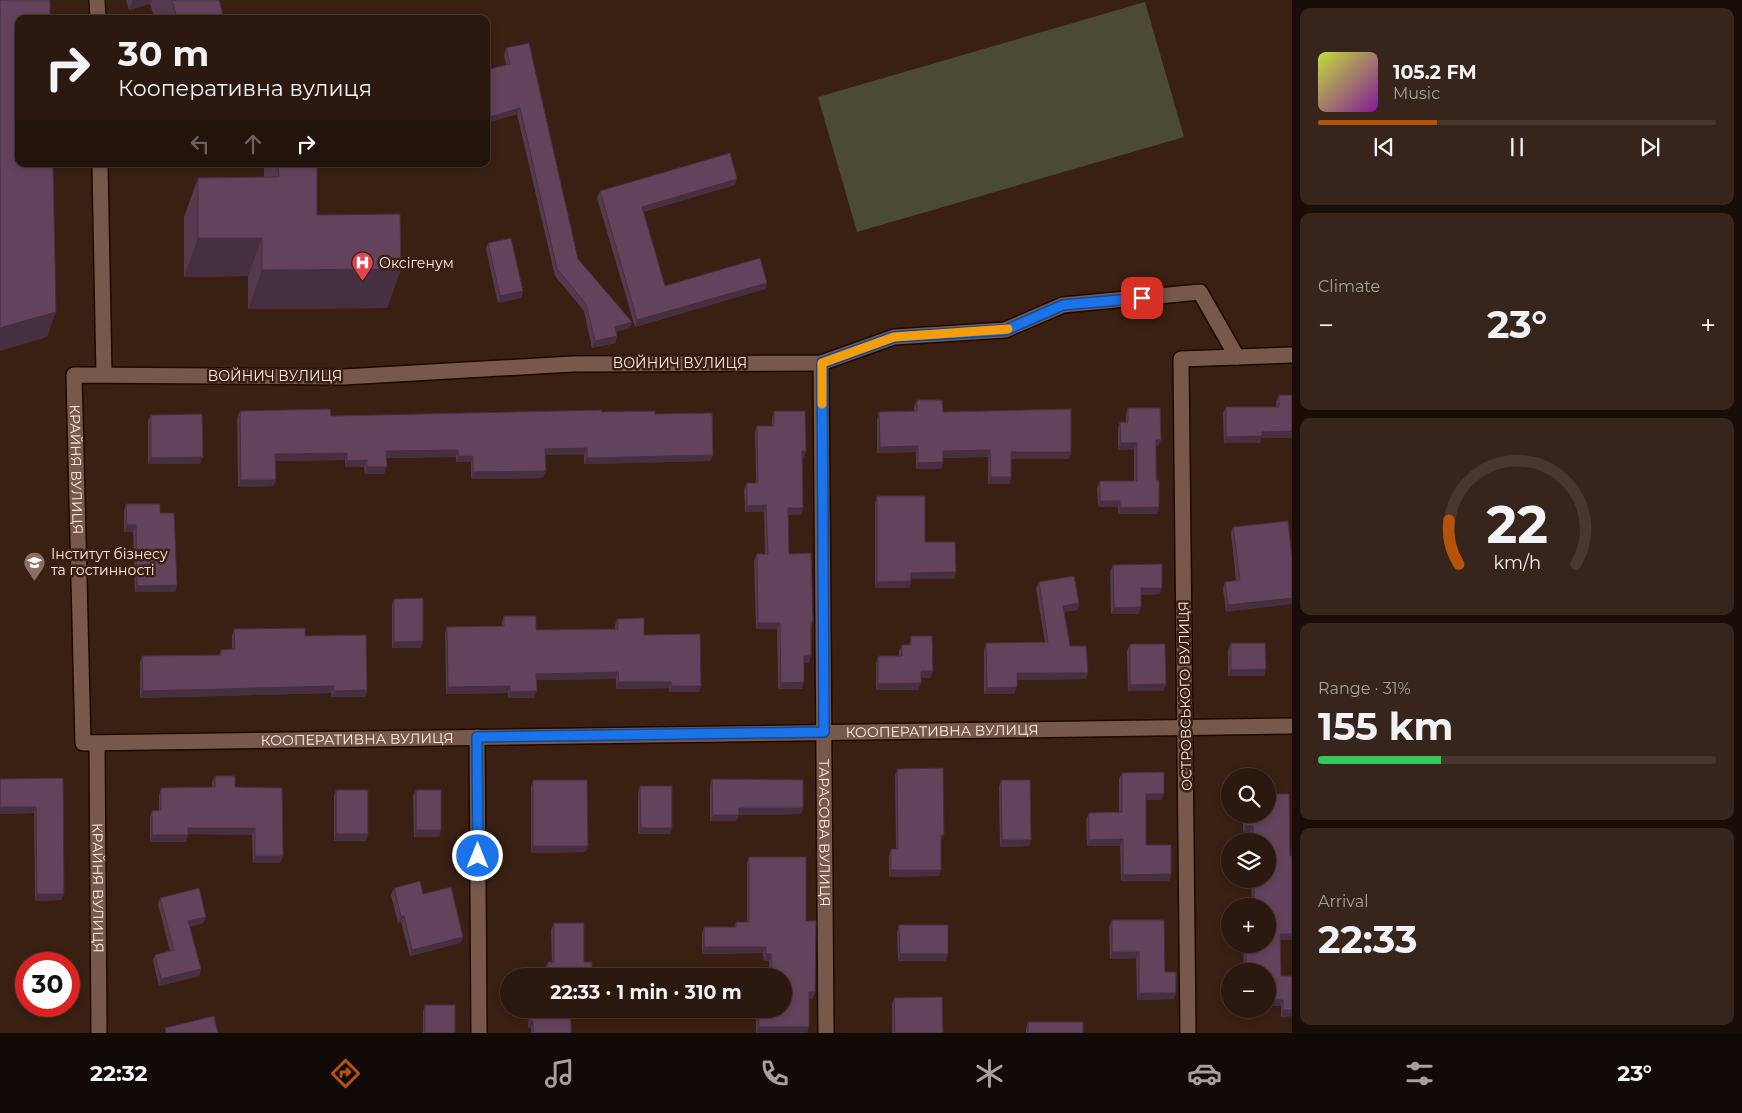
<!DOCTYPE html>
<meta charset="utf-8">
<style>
:root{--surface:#2b180e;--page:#37251c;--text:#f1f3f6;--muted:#a6a09e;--line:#47372e;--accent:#b45309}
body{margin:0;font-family:Montserrat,sans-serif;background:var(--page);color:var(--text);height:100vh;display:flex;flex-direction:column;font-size:19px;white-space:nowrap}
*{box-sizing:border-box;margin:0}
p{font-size:16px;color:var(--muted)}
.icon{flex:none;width:28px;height:28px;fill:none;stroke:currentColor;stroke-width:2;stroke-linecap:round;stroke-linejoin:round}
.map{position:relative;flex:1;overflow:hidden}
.side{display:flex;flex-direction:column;gap:8px;padding:8px;background:#180d08;width:450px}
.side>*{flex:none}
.hud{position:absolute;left:15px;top:15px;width:475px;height:152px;border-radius:10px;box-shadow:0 2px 8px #0003,0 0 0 1px var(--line);background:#2b180e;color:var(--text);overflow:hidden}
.fabs{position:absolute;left:1221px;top:768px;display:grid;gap:10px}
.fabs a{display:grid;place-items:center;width:55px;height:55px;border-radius:50%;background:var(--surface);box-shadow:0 2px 8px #0003,0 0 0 1px var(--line);font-size:25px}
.speed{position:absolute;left:15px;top:952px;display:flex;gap:10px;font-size:25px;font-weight:700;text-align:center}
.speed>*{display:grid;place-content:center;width:65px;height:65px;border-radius:50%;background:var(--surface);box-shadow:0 2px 8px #0003,0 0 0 1px var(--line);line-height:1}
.speed .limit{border:8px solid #d22;background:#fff;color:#111}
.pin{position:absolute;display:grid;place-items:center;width:42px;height:42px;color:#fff;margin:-21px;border-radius:10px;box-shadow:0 2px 8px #0006}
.me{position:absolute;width:55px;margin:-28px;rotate:0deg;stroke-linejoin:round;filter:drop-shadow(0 0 4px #0008)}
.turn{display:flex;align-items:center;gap:18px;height:105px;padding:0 20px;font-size:22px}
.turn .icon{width:65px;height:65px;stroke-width:2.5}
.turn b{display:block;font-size:35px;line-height:42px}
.lanes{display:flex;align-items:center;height:48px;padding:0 20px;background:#0003;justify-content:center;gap:25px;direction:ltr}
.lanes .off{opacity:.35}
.big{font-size:38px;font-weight:700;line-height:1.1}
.side .widget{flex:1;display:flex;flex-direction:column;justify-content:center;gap:8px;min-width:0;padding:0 18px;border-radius:10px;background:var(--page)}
.side .dial{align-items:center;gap:0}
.dial svg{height:130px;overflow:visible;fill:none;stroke:var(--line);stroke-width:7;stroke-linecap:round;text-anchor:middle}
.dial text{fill:var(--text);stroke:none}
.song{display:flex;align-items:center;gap:15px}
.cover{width:60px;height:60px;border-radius:8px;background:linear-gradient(135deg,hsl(70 70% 55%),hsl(290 70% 35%))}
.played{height:5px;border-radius:2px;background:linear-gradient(90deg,var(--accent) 30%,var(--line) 30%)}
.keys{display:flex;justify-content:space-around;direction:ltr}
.heat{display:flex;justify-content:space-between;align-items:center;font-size:28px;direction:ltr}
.charge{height:8px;border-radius:4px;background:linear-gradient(90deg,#34c759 31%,var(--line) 0)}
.trip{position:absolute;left:500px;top:968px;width:292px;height:50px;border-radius:25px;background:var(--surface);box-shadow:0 2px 8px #0003,0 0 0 1px var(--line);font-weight:700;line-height:50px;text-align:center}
.tab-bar{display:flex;height:80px;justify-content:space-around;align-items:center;background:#110a06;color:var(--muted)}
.tab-bar .icon{width:35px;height:35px}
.tab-bar .on{color:var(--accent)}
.tab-bar b{font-size:22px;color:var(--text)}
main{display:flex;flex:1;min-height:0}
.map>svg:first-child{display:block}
.green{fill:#4a4b32}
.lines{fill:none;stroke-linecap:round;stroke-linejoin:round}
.minor-casing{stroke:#1f0801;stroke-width:18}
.minor{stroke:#76594b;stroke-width:15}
.wall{fill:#553a4f}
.shaded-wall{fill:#452f40}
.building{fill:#63435c;stroke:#452f40}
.route-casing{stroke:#114b97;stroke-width:12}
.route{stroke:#1a73e8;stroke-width:9}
.slow{stroke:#f59e0b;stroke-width:9}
.labels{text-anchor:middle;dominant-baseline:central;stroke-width:5;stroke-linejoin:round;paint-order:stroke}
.poi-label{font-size:14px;fill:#ffede5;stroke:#392013;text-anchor:start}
.street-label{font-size:14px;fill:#ffede5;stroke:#392013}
</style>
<main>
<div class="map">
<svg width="1292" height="1033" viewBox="0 0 1292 1033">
<rect width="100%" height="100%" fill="#392013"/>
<path class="green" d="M1145,2L1184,137L857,232L818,97Z"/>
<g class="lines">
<defs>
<g id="minor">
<path d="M97,0L98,19"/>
<path d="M100,164L104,375"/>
<path id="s1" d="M1237,357L1200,292L1063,305L1005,330L894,337L821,363L573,364L344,377L74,375L83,743L1292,726"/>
<path id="s2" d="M821,363L826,1033"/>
<path d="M477,737L479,1033"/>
<path id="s3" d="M97,743L99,1033"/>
<path d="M1188,1033L1181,359L1292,355"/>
</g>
</defs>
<use href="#minor" class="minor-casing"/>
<use href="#minor" class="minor"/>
</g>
<g class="wall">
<path d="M126,0H219L224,19H155L150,4L129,10Z"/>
<path d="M506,48L578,259L632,322L629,328L616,332L617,336L615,343L592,348L584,311L555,276L517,114L486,123V70L506,65L504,55Z"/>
<path d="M264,164H317V215L401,269L387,308L248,309V276L184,277V217L198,178L264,177Z"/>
<path d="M735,185L643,212L665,286L767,283L765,289L635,327L597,198L600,191Z"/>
<path d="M488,243L523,291L521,298L498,303L486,249Z"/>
<path d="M1279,395H1292L1261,438L1260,443H1224L1223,413L1226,407H1276V402Z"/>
<path d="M917,400L943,412L1071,452L1069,459H1011V477L1009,484H988V457L943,458L941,469H916V452L877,453V419L879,412L914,411V407Z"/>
<path d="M1128,408L1158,446H1156L1157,514H1118V507H1098L1097,488L1100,481H1134V449L1118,450V428L1120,422H1126V415Z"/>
<path d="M240,411L331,416L602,412L655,414L713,455L710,461L584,464V455H545L543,478L471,479V462H456V457L386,458L384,474H365L364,467H345V460L275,461L276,480L273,486L238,487L237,418Z"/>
<path d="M774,411L806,451L803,458H802L803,508L801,515H788L789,554L813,622L811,627L809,663H804L802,689H778L777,629H756L754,561L757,554H765L764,512H745L744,490L747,483H756L755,432L757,426H772V418Z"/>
<path d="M151,415L200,464H148V421Z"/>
<path d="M877,496L925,542L954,579H911L909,588H875V503Z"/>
<path d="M126,504L177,585L175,592H135L133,532H124V511Z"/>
<path d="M1233,527L1292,559L1226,612L1223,589L1225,582L1236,581L1231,533Z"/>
<path d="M1113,565L1160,594L1141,595L1139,614H1111L1110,571Z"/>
<path d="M1039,582L1079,603L1077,610L1064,612L1070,646L1086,679L1017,680L1014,694H984V650L986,643L1045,642L1036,588Z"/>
<path d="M394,599L421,648H392V605Z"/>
<path d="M504,616L536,630L615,629V625L617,619L644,635L699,692H669V688L616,689V679L537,680L534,698H508V693L446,694L445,633L447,627L502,626V622Z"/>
<path d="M234,629L305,636L367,690L365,697H331V693L140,698V662L142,656L219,655L221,650L232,649V635Z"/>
<path d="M911,636L933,671L930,678H921L918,690H876V663L878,656H899V651L902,645H909Z"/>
<path d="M1231,643L1266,669L1264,676H1228V650Z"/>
<path d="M1130,644L1166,684L1163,691H1128L1127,651Z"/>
<path d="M897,769L941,841L939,876L889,877V856L891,849H896L895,776Z"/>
<path d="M1122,773L1161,800H1146V845L1171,874L1169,881H1121L1120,846H1087L1086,819L1089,813L1119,812V779Z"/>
<path d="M215,776L235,787L280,863H253L252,835L188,834L186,842H150V817L152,811L159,810V795L161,788L212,787V782Z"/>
<path d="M63,778L64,894L61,900L35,901L34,813L0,814V779Z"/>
<path d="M712,779L801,814L739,815L736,821H710V786Z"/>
<path d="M533,780L588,846L585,852L531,853V787Z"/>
<path d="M1001,780L1029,846L1000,847L999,787Z"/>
<path d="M640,786L672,828L670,834H638V793Z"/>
<path d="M336,790L368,834L366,841H334V796Z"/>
<path d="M416,790L441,830L439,837H414L413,796Z"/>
<path d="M1243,814H1268L1280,940L1281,976L1292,1016L1281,1017V1006L1268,971H1244L1243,948H1240V944H1268V906H1252L1251,879H1268V841H1250V832H1243Z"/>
<path d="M749,857L806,921L815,992L812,999H809L807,1033H756V1009H784V976H769V961H764L763,953L702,954V933L704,927H734L736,922H747V863Z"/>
<path d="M394,888L423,894L463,937L460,943L410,956L401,922L398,923L391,895Z"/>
<path d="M160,898L203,923L190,927L201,969L199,976L159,986L153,961L155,955L170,951L158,904Z"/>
<path d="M1112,920L1176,993L1174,999L1137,1000L1136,958L1110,959L1109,927Z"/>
<path d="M554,923L584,962L592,976H545V968L548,962H552L551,930Z"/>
<path d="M899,925L948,954L945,961H898L897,932Z"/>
<path d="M894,998L943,1033H892V1004Z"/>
<path d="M425,1005L455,1033H423V1011Z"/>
<path d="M529,1009H571V1033H531V1028H528Z"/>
<path d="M1028,1022L1083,1033H1026V1029Z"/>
</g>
<g class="shaded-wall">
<path d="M133,0H152L150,4L129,10Z"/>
<path d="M520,108L517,114L486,123V118Z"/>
<path d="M171,164H217L215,168L170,166Z"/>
<path d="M737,179L735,185L639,213L642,207Z"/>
<path d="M198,238H262L248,276L184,277Z"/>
<path d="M401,269L387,308L248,309L262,270Z"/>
<path d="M767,283L765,289L635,327L637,320Z"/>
<path d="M523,291L521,298L498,303L500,296Z"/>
<path d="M56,312L47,337L0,351V328Z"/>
<path d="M632,322L629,328L612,333L615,327Z"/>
<path d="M617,336L615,343L592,348L595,341Z"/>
<path d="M1292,431V438H1261L1260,443H1224L1226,437L1262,432Z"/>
<path d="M1156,440H1161L1158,446H1153Z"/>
<path d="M1121,443H1137L1134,449L1118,450Z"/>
<path d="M918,446L916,452L877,453L880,447Z"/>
<path d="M587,448L584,455H543L545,449Z"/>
<path d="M458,450L456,457L384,458L386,451Z"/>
<path d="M990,450L988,457L941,458L943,451Z"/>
<path d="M802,451H806L803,458H800Z"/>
<path d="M1011,452H1071L1069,459H1008Z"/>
<path d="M347,453L345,460L273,461L275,454Z"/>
<path d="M713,455L710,461L584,464L587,458Z"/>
<path d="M459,456H473L471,462H456Z"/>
<path d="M203,457L200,464H148L151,458Z"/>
<path d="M367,460L364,467H345L347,461Z"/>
<path d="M943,462L941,469H916L918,463Z"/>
<path d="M367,467H387L384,474H365Z"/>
<path d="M546,471L543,478L471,479L473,472Z"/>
<path d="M991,477H1011L1009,484H988Z"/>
<path d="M241,480H276L273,486L238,487Z"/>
<path d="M1100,501H1120L1118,507H1098Z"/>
<path d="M766,505L764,512H745L747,506Z"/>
<path d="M1159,507L1157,514H1118L1120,508Z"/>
<path d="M788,508H803L801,515H786Z"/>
<path d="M127,525H136L133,532H124Z"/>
<path d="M956,572L954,579H909L911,573Z"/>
<path d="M911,581L909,588H875L877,582Z"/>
<path d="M177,585L175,592H135L137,586Z"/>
<path d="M1141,588H1162L1160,594L1138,595Z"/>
<path d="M1292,598V604L1226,612L1228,605Z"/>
<path d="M1079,603L1077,610L1060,612L1063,606Z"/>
<path d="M1141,607L1139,614H1111L1114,608Z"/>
<path d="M758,623H780L777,629H756Z"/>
<path d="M423,641L421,648H392L394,642Z"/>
<path d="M804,656H811L809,663H802Z"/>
<path d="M1266,669L1264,676H1228L1231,670Z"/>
<path d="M921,671H933L930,678H918Z"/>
<path d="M618,672L616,679L534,680L536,674Z"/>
<path d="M1017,673H1088L1086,679L1014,680Z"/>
<path d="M619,682H671L669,688L616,689Z"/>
<path d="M804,682L802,689H778L781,683Z"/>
<path d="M921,683L918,690H876L878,684Z"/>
<path d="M1166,684L1163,691H1128L1130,685Z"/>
<path d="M334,686L331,693L140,698L143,691Z"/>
<path d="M510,686L508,693L446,694L448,687Z"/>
<path d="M672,686H701L699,692H669Z"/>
<path d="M1017,687L1014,694H984L987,688Z"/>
<path d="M367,690L365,697H331L334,691Z"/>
<path d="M537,691L534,698H508L510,692Z"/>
<path d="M1146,794H1164L1161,800H1143Z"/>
<path d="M0,807H36L34,813L0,814Z"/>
<path d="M739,808H803L801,814L739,815L736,821H710L713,815Z"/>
<path d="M1246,826H1253L1250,832H1243Z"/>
<path d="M188,828H255L252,835L186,834Z"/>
<path d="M641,828H672L670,834H638Z"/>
<path d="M416,830H441L439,837H414Z"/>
<path d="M336,834H368L366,841H334Z"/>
<path d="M152,835H188L186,842H150Z"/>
<path d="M941,835H944L941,841H938Z"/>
<path d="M1123,839L1120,846H1087L1089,840Z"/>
<path d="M1002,840H1031L1029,846L1000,847Z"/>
<path d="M533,846H588L585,852L531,853Z"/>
<path d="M255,856H283L280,863H253Z"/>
<path d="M891,870H941L939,876L889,877Z"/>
<path d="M1171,874L1169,881H1121L1123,875Z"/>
<path d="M37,894H64L61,900L35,901Z"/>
<path d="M401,916H404L401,922L398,923Z"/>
<path d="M206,917L203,923L186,928L188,921Z"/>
<path d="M1280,934H1292V940H1277Z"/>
<path d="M463,937L460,943L410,956L412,950Z"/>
<path d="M1242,944H1245L1243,948H1240Z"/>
<path d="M704,947H766L763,953L702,954Z"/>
<path d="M1112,952H1139L1136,958L1110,959Z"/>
<path d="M766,954H771L769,961H764Z"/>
<path d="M900,954H948L945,961H898Z"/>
<path d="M201,969L199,976L159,986L161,979Z"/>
<path d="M809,992H815L812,999H807Z"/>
<path d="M1139,993H1176L1174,999L1137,1000Z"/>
<path d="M1268,1000H1283L1281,1006H1268Z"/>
<path d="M1283,1010H1292V1016L1281,1017Z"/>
<path d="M531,1021H533L531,1028H528Z"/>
<path d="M759,1027H809L807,1033H757Z"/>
</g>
<g class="building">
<path d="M0,0H50V19H19V164H53L56,312L0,328Z"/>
<path d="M172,0H219L224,19H177Z"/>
<path d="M529,43L578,259L632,322L615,327L617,336L595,341L586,304L557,269L520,108L486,118V70L510,64L506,48Z"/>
<path d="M730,153L737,179L642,207L665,286L760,258L767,283L637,320L600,191Z"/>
<path d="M278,164H317V215L400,214L401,269L262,270V238H198V178L279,177Z"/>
<path d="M511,238L523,291L500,296L488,243Z"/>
<path d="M1279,395H1292V431L1262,432V436L1226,437V407H1279Z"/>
<path d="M917,400H942L943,412L1071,409V452H1011V477H991L990,450L943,451V462L918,463V446L880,447L879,412L917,411Z"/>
<path d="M1128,408H1160L1161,440H1156V480H1159V507L1120,508V501H1100V481H1137V443H1121L1120,422H1128Z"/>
<path d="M330,409L331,416L602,410V412L655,411V414L712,413L713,455L587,458V448L545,449L546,471L473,472V456H459L458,450L386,451L387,467H367V460L347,461V453L275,454L276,480H241L240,411Z"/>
<path d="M774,411H805L806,451H802L803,508H788L789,554L811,553L813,622H811V656H804V682L781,683L780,623H758L757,554H768L766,505L747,506V483H758L757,426H774Z"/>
<path d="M202,414L203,457L151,458V415Z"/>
<path d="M877,496H925V542H955L956,572L911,573V581L877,582Z"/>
<path d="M126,504H160V513H174L177,585L137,586L136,525H127Z"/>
<path d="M1288,521L1292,559V598L1228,605L1225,582L1240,580L1233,527Z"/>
<path d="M1162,564V588H1141V607L1114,608L1113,565Z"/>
<path d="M1074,576L1079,603L1063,606L1070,646H1086L1088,673H1017V687L987,688L986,643L1048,642L1039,582Z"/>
<path d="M423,598V641L394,642V599Z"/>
<path d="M504,616H536V630L618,629L617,619L644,618V635L700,634L701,686H672L671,682H619L618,672L536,674L537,691L510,692V686L448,687L447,627L504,626Z"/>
<path d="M305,628V636L366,635L367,690L334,691V686L143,691L142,656L221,655V650L235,649L234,629Z"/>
<path d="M911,636H932L933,671H921V683L878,684V656H902V645H911Z"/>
<path d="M1231,643H1265L1266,669L1231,670Z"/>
<path d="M1130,644H1165L1166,684L1130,685Z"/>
<path d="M943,768L944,835H941V870H891V849H898L897,769Z"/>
<path d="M1164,772V794H1146V845H1171V874L1123,875V839L1089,840V813L1122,812V773Z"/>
<path d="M215,776H235V787L282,788L283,856H255V828H188V835H152V811L161,810V788L215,787Z"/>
<path d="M63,778L64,894H37L36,807H0V779Z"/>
<path d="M712,779L803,780V808H739V815H713Z"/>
<path d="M533,780H587L588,846H533Z"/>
<path d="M1001,780H1030L1031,840H1002Z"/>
<path d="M640,786H672V828H641Z"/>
<rect x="336" y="790" width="32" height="44"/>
<rect x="416" y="790" width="25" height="40"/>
<path d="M1268,794H1289L1290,856H1292V934H1280L1281,976H1292V1010H1283V1000H1268V971H1246V944H1268V906H1254V879H1268V841H1253V826H1246L1245,814H1268Z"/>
<path d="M749,857H806V921H816L815,992H809V1027H759L758,1009H784V976H772L771,954H766V947H704V927H736V922H749Z"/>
<path d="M420,881L423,894L451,887L463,937L412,950L404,916H401L394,888Z"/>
<path d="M199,888L206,917L188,921L201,969L161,979L155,955L174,950L160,898Z"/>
<path d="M1112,920H1164L1165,972H1176V993H1139V952H1112Z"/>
<path d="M554,923H584V962H592V976H548V962H554Z"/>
<path d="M899,925H948V954H900Z"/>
<path d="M942,997L943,1033H895L894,998Z"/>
<rect x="425" y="1005" width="30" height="28"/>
<path d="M531,1009H571V1033H533V1021H531Z"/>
<path d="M214,1016L218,1033H166L165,1028Z"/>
<rect x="1028" y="1022" width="55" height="11"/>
</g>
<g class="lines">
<defs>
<path id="route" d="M478,856L477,737L824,732L822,363L894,337L1006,330L1063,305L1142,298"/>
</defs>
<use href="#route" class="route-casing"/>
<use href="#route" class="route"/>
<path class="slow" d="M822,404V363L894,337L1008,329"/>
</g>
<defs>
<symbol id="hospital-pin" viewBox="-11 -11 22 30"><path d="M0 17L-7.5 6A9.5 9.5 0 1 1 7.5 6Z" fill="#e0444e" stroke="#392013"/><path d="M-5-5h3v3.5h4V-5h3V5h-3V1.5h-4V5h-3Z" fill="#fff"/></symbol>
<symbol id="university-pin" viewBox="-11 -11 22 30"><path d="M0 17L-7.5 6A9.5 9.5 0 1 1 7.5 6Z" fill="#8d6e63" stroke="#392013"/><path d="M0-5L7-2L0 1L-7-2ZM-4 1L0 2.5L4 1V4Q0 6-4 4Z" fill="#fff"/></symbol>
</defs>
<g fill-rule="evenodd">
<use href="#hospital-pin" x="350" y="250" width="25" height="34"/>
<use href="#university-pin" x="22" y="550" width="25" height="34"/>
</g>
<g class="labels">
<g class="poi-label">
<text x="379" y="263">Оксігенум</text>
<text x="51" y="554">Інститут бізнесу<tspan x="51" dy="16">та гостинності</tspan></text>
</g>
<g class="street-label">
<text x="680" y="363">ВОЙНИЧ ВУЛИЦЯ</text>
<text x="275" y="376">ВОЙНИЧ ВУЛИЦЯ</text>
<text stroke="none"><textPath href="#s1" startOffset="1306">КРАЙНЯ ВУЛИЦЯ</textPath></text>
<text transform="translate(1185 696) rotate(-91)">ОСТРОВСЬКОГО ВУЛИЦЯ</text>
<text stroke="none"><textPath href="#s1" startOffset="2439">КООПЕРАТИВНА ВУЛИЦЯ</textPath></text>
<text stroke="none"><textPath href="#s1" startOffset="1854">КООПЕРАТИВНА ВУЛИЦЯ</textPath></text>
<text stroke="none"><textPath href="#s2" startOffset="470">ТАРАСОВА ВУЛИЦЯ</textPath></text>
<text stroke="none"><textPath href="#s3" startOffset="145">КРАЙНЯ ВУЛИЦЯ</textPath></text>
</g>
</g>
</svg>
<div class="fabs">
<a><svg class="icon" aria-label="search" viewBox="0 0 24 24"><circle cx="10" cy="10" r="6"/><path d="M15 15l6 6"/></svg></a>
<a><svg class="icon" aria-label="layers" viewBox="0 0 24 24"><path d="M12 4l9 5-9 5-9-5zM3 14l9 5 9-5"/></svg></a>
<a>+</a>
<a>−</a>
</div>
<div class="speed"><div class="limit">30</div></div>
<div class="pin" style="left:1142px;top:298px;background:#d93025"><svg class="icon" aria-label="arrive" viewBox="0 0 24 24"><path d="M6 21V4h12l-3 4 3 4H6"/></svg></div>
<svg class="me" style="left:478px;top:856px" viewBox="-20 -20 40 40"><circle r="17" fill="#1a73e8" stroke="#fff" stroke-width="3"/><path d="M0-11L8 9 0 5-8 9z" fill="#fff"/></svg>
<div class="trip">22:33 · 1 min · 310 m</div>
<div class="hud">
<div class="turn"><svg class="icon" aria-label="right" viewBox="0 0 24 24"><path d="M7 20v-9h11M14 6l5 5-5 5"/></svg><div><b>30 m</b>Кооперативна вулиця</div></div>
<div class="lanes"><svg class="icon off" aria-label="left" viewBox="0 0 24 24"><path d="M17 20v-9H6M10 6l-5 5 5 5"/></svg><svg class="icon off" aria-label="ahead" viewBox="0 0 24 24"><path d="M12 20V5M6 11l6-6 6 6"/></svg><svg class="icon" aria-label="right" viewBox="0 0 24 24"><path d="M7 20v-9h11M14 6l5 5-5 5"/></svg></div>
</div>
</div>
<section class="side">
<div class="widget">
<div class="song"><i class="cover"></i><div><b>105.2 FM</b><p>Music</p></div></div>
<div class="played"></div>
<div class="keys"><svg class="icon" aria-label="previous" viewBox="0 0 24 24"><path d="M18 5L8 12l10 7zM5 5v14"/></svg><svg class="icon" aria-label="pause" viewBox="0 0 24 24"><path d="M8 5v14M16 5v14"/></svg><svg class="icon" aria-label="next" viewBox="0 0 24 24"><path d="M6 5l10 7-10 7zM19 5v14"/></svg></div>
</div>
<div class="widget"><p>Climate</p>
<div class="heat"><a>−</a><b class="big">23°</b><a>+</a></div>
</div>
<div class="widget dial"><svg viewBox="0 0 100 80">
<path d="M14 69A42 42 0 1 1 86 69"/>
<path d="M14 69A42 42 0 0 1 8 42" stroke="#b45309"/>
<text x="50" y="56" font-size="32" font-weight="700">22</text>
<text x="50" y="72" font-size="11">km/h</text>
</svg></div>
<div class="widget"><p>Range · 31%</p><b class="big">155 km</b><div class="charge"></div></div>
<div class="widget"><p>Arrival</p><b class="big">22:33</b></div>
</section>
</main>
<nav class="tab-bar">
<b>22:32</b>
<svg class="icon on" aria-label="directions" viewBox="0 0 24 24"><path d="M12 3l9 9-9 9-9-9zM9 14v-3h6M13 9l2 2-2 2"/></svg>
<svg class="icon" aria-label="music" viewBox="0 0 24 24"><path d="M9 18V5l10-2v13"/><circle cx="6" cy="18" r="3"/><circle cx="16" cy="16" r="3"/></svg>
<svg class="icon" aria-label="phone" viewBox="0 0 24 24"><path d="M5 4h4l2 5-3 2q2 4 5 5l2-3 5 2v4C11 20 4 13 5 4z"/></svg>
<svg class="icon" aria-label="climate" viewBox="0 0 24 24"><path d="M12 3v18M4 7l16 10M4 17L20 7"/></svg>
<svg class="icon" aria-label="car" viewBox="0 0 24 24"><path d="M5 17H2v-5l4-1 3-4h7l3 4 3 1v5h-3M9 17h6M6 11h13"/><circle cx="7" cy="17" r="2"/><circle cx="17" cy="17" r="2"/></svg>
<svg class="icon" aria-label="filters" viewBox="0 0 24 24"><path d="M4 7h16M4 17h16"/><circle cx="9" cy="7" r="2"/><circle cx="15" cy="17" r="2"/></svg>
<b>23°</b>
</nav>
